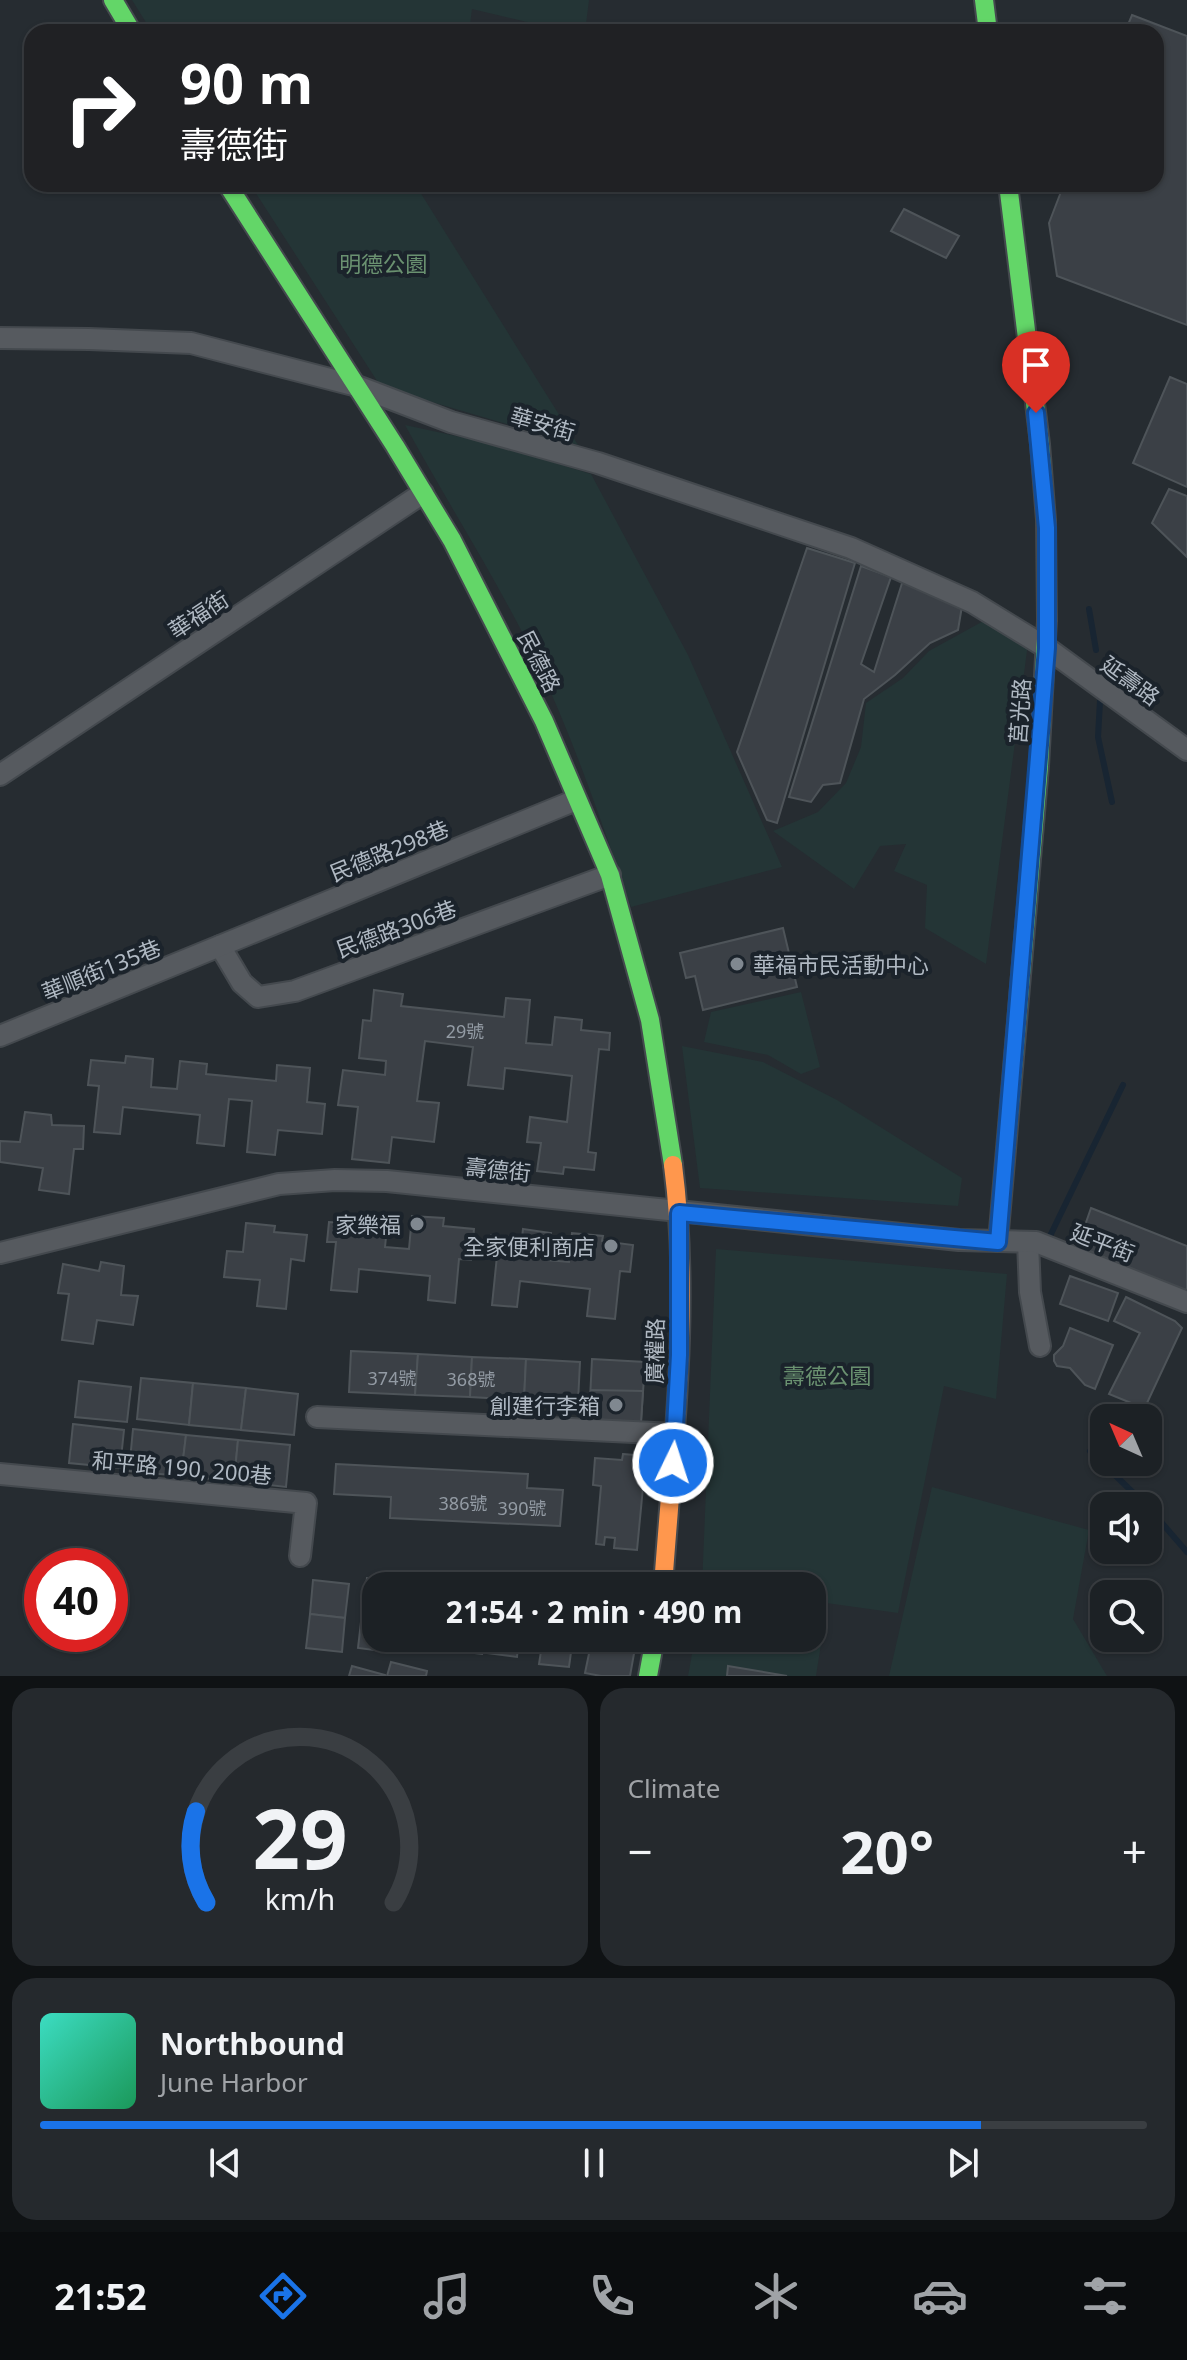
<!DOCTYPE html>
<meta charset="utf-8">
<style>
:root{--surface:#1c2125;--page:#25292d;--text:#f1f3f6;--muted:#a0a3a7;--line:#3a3e42;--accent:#1a73e8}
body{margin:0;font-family:"Noto Sans","Noto Sans TC",sans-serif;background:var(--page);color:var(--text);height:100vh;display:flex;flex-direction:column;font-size:30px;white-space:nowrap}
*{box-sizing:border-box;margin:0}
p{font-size:26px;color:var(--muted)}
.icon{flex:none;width:44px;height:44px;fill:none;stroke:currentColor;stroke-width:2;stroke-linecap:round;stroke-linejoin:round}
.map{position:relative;height:1676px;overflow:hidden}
.sheet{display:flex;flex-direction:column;gap:12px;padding:12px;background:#0f1214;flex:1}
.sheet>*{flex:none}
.top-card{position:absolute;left:24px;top:24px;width:1140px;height:168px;border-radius:24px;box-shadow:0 2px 6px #0004,0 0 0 2px var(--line);background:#202124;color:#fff;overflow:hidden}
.needle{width:52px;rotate:316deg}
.tools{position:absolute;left:1090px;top:1404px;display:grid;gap:16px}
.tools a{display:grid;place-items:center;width:72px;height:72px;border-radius:16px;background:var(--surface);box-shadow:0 2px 6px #0004,0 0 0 2px var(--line);font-size:40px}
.speed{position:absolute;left:24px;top:1548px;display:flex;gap:16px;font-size:40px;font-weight:700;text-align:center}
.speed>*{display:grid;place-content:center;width:104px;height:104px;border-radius:50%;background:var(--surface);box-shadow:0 2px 6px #0004,0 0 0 2px var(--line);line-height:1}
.speed .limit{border:12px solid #d22;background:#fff;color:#111}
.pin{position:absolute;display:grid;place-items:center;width:68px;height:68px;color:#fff;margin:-82px -34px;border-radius:50% 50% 50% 0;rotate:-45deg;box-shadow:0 0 8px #0007}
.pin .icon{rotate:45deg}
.me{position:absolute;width:88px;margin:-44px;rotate:4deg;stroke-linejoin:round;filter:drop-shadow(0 0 6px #0008)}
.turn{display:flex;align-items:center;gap:28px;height:168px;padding:0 24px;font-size:36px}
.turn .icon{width:104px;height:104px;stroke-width:2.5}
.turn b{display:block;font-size:56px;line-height:68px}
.big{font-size:60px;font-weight:700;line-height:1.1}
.sheet .widget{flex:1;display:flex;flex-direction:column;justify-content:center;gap:12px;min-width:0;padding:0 28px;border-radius:24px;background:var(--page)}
.sheet .dial{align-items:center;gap:0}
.dial svg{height:208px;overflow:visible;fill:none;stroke:var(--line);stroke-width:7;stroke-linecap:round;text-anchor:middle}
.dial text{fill:var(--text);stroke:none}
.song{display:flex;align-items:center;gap:24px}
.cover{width:96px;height:96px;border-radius:12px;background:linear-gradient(135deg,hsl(170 70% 55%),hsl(150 70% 35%))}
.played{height:8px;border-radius:4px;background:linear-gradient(90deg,var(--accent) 85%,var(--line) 85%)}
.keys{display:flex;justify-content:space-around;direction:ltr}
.heat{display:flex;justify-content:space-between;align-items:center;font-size:44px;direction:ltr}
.sheet .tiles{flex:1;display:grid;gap:12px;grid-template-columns:1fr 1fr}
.widget:last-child{grid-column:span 2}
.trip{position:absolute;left:362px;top:1572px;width:464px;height:80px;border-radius:24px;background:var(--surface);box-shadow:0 2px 6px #0004,0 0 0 2px var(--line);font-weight:700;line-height:80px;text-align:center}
.menu{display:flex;height:128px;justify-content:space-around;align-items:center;background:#0b0d0f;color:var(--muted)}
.menu .icon{width:56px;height:56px}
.menu .selected{color:var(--accent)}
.menu b{font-size:36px;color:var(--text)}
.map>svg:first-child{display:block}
.green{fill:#243536}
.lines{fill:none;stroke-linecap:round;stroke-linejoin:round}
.stream{stroke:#182532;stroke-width:6}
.building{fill:#3b4046;stroke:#4e5459;stroke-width:2}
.street-casing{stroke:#44494e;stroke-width:24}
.fast-casing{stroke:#44494e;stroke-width:22}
.slow-casing{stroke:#44494e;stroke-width:22}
.street{stroke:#565a5f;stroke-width:20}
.fast{stroke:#63d668;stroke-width:18}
.slow{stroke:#ff974d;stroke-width:18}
.route-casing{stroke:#114b97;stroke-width:20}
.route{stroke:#1a73e8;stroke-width:14}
.poi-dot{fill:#808890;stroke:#1b232b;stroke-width:3}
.labels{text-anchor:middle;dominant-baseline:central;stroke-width:8;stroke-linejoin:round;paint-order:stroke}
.number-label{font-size:18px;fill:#939ba4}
.park-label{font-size:22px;fill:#6a9170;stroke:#1b232b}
.street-label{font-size:22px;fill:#b0b9c3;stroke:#1b232b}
.poi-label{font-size:22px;fill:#b0b9c3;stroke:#1b232b;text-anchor:end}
</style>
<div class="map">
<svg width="1187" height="1676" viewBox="0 0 1187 1676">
<rect width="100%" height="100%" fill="#262c31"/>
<g class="green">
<path d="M132,0H589L585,32H570L472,9L469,32H152Z"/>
<path d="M250,184H415L578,445L381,387Z"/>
<path d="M405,425L493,444L591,474L688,655L782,867L631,907C598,812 566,716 520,628C484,559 442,493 405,425Z"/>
<path d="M987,619L1028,643L986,964L925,928L927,885L894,871L906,844L880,846L854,889L773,831L818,812L846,783L861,747L866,703L903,678L929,651Z"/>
<path d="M801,992L820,1067L801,1074L768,1055L704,1042L711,1012Z"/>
<path d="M682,1046L763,1062L837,1100L962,1178L958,1206L700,1188Z"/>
<path d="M716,1249L1007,1274L996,1399L944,1386L898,1613L812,1601V1586H702Z"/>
<path d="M932,1487L1089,1530L1073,1619L1107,1676H889Z"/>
<path d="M812,1611L826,1612L816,1676H688L695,1638H812Z"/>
</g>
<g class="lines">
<g class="stream">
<path d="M1089,609L1096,650"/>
<path d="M1100,701L1098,737L1112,802"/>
<path d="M1050,1236L1123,1085"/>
<path d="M1090,1451L1147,1506"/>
<path d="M1148,1507L1187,1552"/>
</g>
</g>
<g class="building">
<path d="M1132,15L1187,36V325L1057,276L1049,223L1064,184H1156V32H1125Z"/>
<path d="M904,209L959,236L946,258L891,231Z"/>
<path d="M1170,377L1187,384V487L1133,463Z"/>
<path d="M1169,489L1187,496V557L1152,523Z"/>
<path d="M807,548L855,563L777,823L767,820L737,752Z"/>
<path d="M861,566L891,577L861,664L874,672L903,580L962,606L958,630L930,643L895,675L864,699L840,783L823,785L811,802L789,797Z"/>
<path d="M783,928L797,987L703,1010L695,976L686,978L680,953Z"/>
<path d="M374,990L403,994L401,1006L504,1017L506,998L530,1000L526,1043L552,1045L555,1017L582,1020L581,1030L610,1033L609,1050L599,1049L588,1152L596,1153L594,1170L564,1167L563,1174L537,1171L541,1143L527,1142L530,1117L567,1122L572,1076L505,1068L503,1089L468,1085L473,1047L425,1041L417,1101L439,1103L434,1142L392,1137L389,1163L352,1159L358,1107L338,1105L343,1070L385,1075L386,1061L359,1058L363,1020L371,1021Z"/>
<path d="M126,1056L153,1059L151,1087L177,1089L180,1061L207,1064L206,1074L276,1081L277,1065L310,1068L307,1102L325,1104L322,1134L278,1130L275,1155L247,1152L252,1101L229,1099L224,1146L197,1143L200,1115L123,1107L120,1134L94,1132L99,1086L88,1085L91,1060L125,1063Z"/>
<path d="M25,1112L51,1115L52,1125L84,1126L83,1149H74L69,1194L39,1190L43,1168L0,1162V1141L20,1142Z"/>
<path d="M1091,1208L1187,1246V1294L1087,1250L1081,1237Z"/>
<path d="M362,1216L388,1218L385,1247L409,1249L412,1216L444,1218L443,1226L474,1229L471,1260L459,1259L455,1303L428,1300L430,1276L359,1269L357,1292L331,1290L336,1242H327L329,1222L361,1224Z"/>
<path d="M246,1223L275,1226L274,1232L307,1235L304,1261L291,1259L286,1309L257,1306L260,1280L224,1277L227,1251L243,1252Z"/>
<path d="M523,1229L551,1233L547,1260L569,1262L572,1233L603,1236L602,1241L633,1245L630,1272L620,1271L615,1319L587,1316L590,1289L520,1281L517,1307L492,1305L497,1256L489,1255L491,1235L522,1238Z"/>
<path d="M101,1262L124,1266L121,1295L138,1296L133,1325L97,1320L93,1344L62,1340L69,1294L58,1293L63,1264L99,1271Z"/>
<path d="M1070,1276L1118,1293L1108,1321L1060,1304Z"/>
<path d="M1126,1297L1175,1321L1182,1328L1147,1403L1141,1407L1109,1394L1140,1333L1114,1321Z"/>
<path d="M1070,1328L1113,1345L1095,1389L1085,1385L1070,1368L1057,1366L1054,1361V1355L1063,1346Z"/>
<path d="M351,1351L418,1354L415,1395L349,1392Z"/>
<path d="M418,1354L472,1357L470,1397L415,1395Z"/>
<path d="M472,1357L526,1359L524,1400L470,1397Z"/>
<path d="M526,1359L580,1362L578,1402L524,1400Z"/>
<path d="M592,1359L645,1362L641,1422L589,1419Z"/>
<path d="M141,1378L193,1383L189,1425L137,1419Z"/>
<path d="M79,1381L131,1387L127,1422L75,1417Z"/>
<path d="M193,1383L246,1388L241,1430L189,1425Z"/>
<path d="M246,1388L298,1394L294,1435L241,1430Z"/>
<path d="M591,1390L643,1391L641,1422L589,1419Z"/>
<path d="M73,1424L124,1430L120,1468L69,1463Z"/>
<path d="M133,1429L186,1435L181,1476L129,1471Z"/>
<path d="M186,1435L238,1440L234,1481L181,1476Z"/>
<path d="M238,1440L290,1445L286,1487L234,1481Z"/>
<path d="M623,1454L646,1456L637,1550L614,1548L615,1538L605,1537L604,1545L596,1544L601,1486L593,1485L595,1458L622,1460Z"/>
<path d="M336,1464L528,1474L527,1488L563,1490L560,1526L390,1518L391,1497L334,1494Z"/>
<path d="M367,1578L398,1581L397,1586H376V1614L362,1613Z"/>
<path d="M313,1580L349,1584L345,1618L310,1614Z"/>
<path d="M362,1613L376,1614V1638H391L389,1652L358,1648Z"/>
<path d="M310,1614L345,1618L342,1652L306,1648Z"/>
<path d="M398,1638H428L427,1651L397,1647Z"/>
<path d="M450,1638H483L482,1654L449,1650Z"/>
<path d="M488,1638H519L517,1657L486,1653Z"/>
<path d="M543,1638H573L569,1667L539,1664Z"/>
<path d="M592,1638H637L635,1648Z"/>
<path d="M592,1639L635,1648L630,1676H601L585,1673Z"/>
<path d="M391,1662L427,1671L426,1676H387Z"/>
<path d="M352,1666L385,1675V1676H349Z"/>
<path d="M728,1666L787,1676H727Z"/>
</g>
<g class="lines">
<defs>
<g id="street">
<path d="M0,338L89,339L191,343L357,386L451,422L598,463L851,548L972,602L1047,648L1187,750"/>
<path d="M0,775L423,493"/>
<path d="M220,946L242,983L258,997L295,991L610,875"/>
<path d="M0,1036L576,800"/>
<path d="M1028,1242L1030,1292L1040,1346"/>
<path d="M0,1253L279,1184L335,1180L387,1181L959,1240L1036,1242L1187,1302"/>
<path d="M317,1417L675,1434"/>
<path d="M0,1474L306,1503L300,1556"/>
</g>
<g id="fast">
<path d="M113,0L132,32"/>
<path d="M984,0L988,32"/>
<path d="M227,184L395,446L452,540L544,721L610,875L650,1020L673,1165"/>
<path d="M998,1242L1039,766L1047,621L1046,520L1040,444L1008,184"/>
<path d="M648,1676L655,1638"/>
</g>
<path id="slow" d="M663,1586C673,1447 691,1304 673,1165"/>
</defs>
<use href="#street" class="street-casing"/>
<use href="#fast" class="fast-casing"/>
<use href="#slow" class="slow-casing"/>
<use href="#street" class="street"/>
<use href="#fast" class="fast"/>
<use href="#slow" class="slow"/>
</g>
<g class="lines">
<defs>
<path id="route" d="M673,1463L679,1355V1213L998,1242L1047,648V528L1036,413"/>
</defs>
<use href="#route" class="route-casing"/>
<use href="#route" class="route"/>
</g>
<g class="poi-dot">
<circle cx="737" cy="964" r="8"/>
<circle cx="417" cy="1224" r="8"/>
<circle cx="611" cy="1246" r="8"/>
<circle cx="616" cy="1405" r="8"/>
</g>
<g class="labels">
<g class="number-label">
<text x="465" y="1031">29號</text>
<text x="392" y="1378">374號</text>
<text x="471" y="1379">368號</text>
<text x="463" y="1503">386號</text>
<text x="522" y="1508">390號</text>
</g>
<g class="park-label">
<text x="383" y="263">明德公園</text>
<text x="827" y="1375">壽德公園</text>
</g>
<g class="street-label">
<text transform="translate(543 423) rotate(16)">華安街</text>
<text transform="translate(198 614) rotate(-33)">華福街</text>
<text transform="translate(540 661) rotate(63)">民德路</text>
<text transform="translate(1131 680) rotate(36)">延壽路</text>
<text transform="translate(1019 711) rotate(-86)">莒光路</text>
<text transform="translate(389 850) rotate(-22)">民德路298巷</text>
<text transform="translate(396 928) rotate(-20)">民德路306巷</text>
<text transform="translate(101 969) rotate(-22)">華順街135巷</text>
<text transform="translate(498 1169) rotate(6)">壽德街</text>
<text transform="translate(1103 1242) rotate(21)">延平街</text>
<text transform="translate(654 1351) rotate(-89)">廣權路</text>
<text transform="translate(182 1467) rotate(5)">和平路 190, 200巷</text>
</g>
<g class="poi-label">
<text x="753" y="964" text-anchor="start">華福市民活動中心</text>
<text x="401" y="1224">家樂福</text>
<text x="595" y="1246">全家便利商店</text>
<text x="600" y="1405">創建行李箱</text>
</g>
</g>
</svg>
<div class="tools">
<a><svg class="needle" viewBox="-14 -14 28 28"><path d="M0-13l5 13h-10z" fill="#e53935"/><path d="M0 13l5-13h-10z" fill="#a0a3a7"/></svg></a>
<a><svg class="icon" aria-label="sound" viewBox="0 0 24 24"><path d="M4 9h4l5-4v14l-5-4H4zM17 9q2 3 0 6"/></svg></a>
<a><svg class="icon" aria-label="search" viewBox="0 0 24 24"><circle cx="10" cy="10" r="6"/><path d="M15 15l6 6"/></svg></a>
</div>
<div class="speed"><div class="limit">40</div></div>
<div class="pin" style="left:1036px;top:413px;background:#d93025"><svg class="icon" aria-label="arrive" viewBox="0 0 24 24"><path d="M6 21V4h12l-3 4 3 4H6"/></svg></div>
<svg class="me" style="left:673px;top:1463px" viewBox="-20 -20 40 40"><circle r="17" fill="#1a73e8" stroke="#fff" stroke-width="3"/><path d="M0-11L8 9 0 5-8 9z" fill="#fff"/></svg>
<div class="trip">21:54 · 2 min · 490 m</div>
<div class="top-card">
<div class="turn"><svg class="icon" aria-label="right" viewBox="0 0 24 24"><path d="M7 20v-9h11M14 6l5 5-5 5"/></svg><div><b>90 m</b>壽德街</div></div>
</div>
</div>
<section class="sheet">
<div class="tiles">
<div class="widget dial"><svg viewBox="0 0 100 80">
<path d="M14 69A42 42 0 1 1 86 69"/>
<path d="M14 69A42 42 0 0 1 10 34" stroke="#1a73e8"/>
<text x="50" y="56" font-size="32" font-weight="700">29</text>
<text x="50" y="72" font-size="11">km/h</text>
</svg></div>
<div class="widget"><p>Climate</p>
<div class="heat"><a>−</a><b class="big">20°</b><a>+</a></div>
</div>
<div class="widget">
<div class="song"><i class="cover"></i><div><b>Northbound</b><p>June Harbor</p></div></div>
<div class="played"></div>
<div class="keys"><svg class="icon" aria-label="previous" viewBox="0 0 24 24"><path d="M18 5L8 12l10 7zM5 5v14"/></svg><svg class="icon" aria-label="pause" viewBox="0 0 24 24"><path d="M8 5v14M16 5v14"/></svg><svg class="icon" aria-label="next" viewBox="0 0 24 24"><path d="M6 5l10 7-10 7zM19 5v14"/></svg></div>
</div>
</div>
</section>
<nav class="menu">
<b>21:52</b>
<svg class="icon selected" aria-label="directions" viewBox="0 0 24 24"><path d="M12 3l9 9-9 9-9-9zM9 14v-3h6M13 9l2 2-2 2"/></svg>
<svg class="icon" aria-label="music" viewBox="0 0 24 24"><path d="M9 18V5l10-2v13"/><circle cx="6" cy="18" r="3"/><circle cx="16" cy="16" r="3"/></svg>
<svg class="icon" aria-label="phone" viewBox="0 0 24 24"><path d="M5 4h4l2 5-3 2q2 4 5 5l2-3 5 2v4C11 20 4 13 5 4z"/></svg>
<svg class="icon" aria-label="climate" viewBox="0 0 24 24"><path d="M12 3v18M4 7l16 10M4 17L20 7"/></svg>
<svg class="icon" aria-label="car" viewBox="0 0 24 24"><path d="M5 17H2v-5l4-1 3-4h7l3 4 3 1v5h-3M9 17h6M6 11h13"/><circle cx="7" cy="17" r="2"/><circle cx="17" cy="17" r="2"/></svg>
<svg class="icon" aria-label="filters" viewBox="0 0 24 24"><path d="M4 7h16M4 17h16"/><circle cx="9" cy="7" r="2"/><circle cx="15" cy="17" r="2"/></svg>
</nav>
